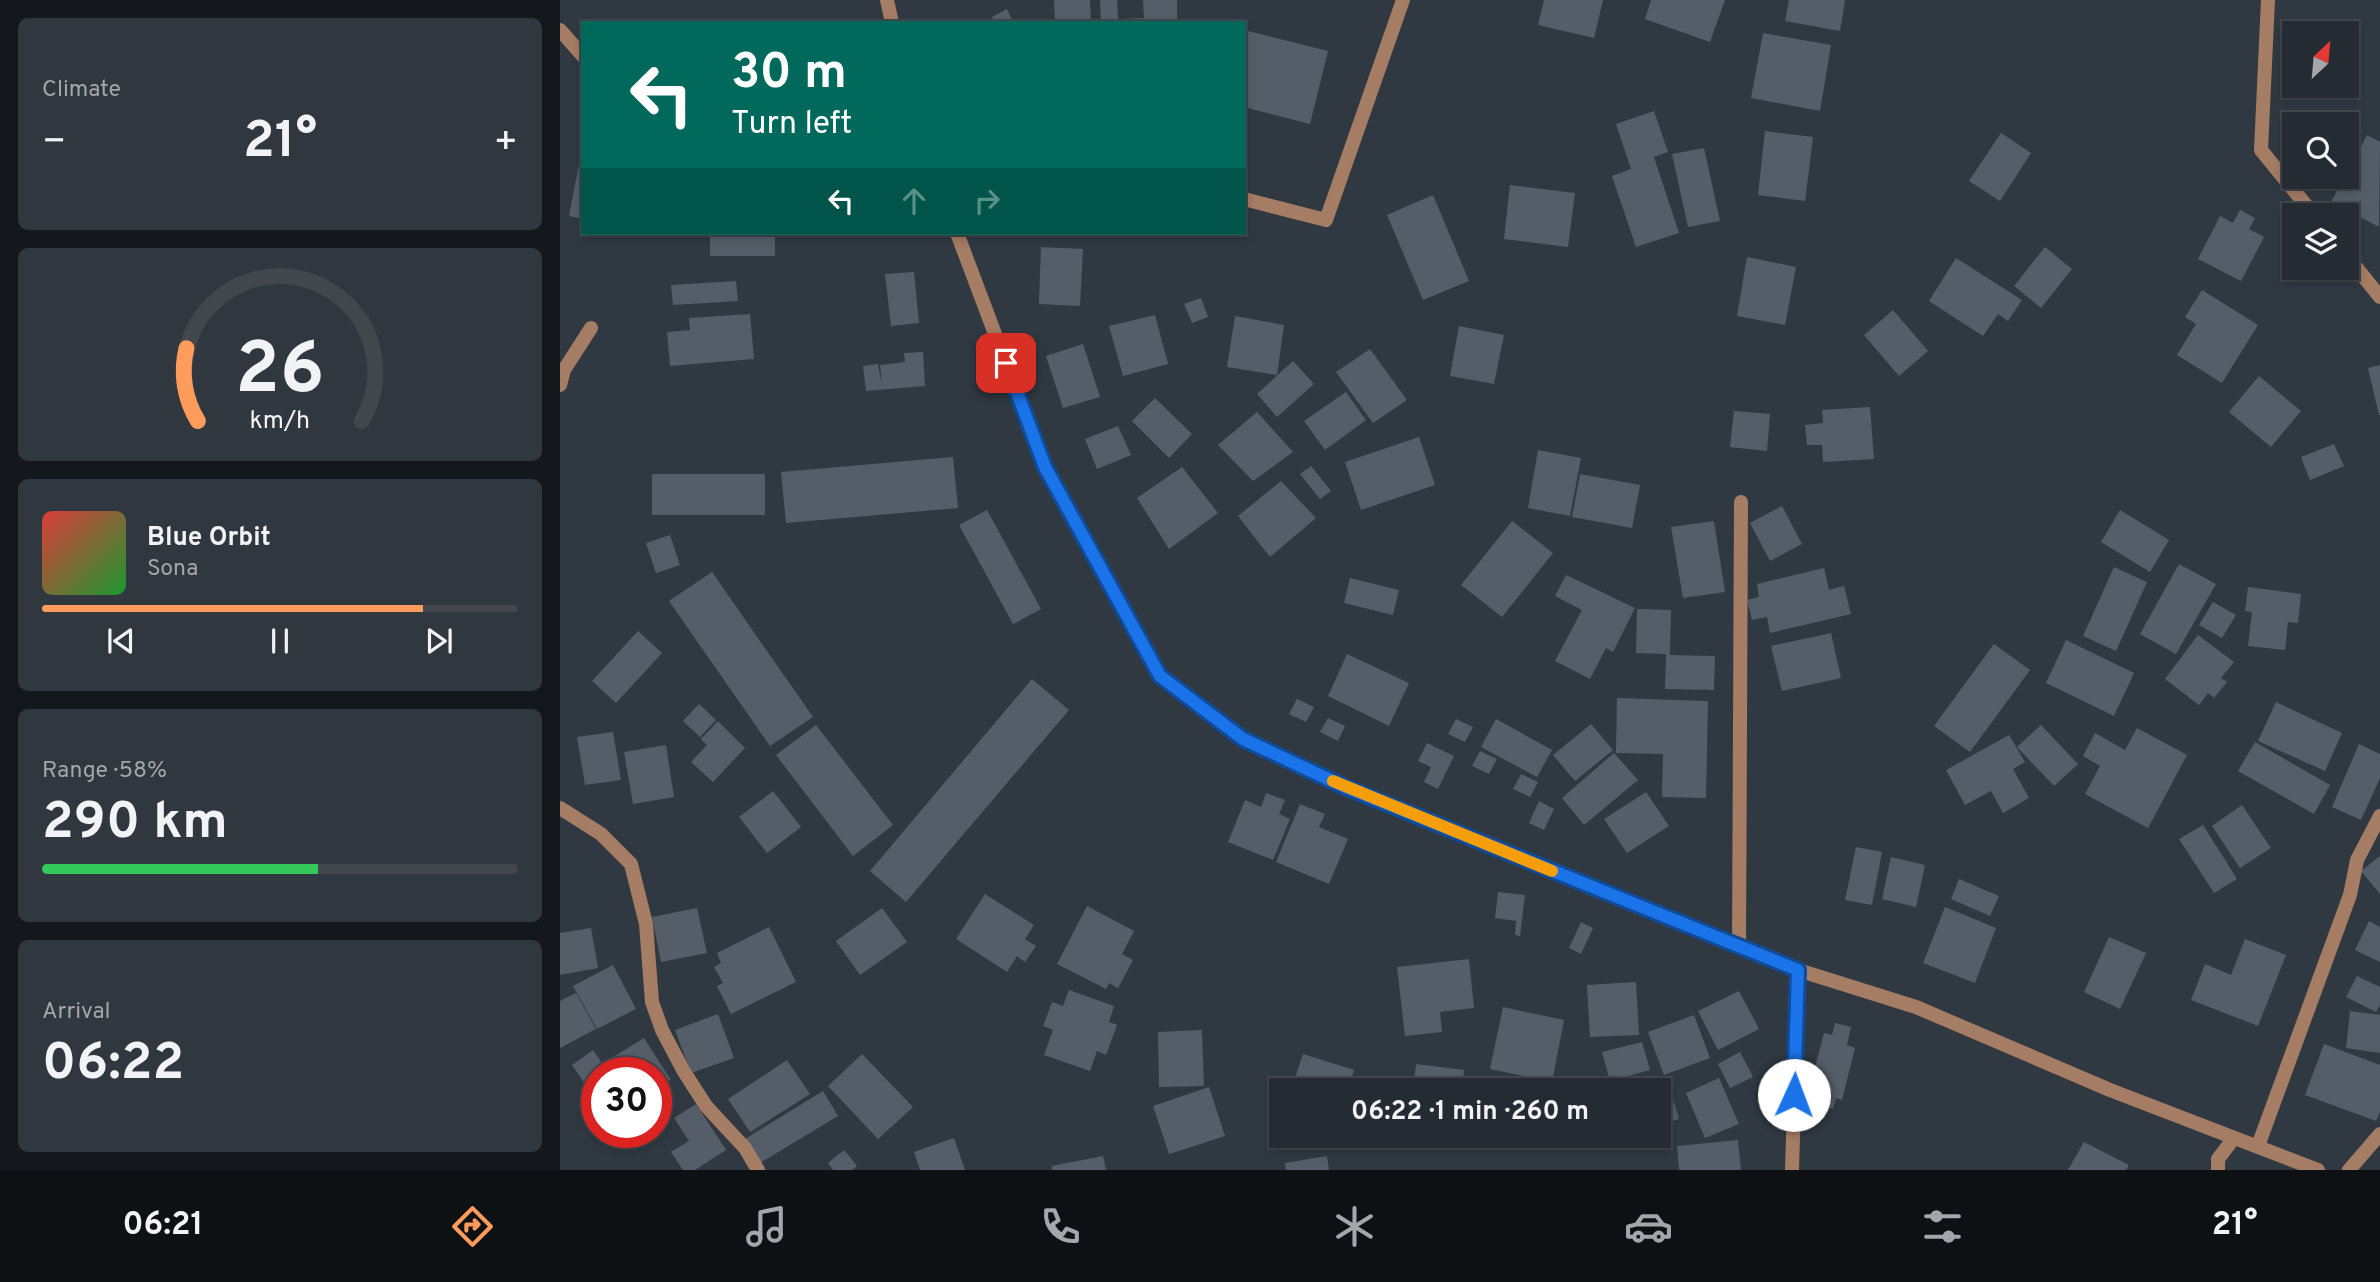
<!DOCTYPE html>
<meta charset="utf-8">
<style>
:root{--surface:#242b32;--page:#30373e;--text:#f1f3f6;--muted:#a3a7ac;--line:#41474d;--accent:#ff9b5b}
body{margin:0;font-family:Overpass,sans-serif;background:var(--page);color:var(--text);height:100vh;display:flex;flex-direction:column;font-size:26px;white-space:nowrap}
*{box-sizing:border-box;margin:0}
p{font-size:23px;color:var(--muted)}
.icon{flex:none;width:38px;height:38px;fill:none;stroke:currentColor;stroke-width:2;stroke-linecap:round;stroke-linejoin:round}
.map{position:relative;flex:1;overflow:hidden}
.details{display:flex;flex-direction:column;gap:18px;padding:18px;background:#14181c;width:560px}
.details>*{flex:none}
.top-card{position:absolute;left:21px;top:21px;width:665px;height:214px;border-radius:0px;box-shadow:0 4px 10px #0003,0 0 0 2px var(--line);background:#00695c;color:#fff;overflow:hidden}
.needle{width:46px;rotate:26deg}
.tools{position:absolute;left:1722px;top:21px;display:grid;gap:14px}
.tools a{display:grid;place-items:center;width:77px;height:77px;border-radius:0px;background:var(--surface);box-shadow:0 4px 10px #0003,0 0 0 2px var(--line);font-size:35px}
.speed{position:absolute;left:21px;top:1057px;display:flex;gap:14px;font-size:35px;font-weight:700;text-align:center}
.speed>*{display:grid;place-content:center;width:91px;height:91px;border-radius:50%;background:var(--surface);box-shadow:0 4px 10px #0003,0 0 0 2px var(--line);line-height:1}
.speed .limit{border:10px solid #d22;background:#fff;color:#111}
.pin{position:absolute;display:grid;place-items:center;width:60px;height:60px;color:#fff;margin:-30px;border-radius:14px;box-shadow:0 4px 10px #0006}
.me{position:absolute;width:77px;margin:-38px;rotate:2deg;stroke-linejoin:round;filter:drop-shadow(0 0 5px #0008)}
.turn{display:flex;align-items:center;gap:24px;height:147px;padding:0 35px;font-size:32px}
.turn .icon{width:91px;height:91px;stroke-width:2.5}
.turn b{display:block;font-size:49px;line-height:60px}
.lanes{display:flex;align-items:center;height:66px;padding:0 35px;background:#0003;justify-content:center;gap:35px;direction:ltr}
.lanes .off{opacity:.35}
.big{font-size:52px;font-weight:700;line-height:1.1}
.details .widget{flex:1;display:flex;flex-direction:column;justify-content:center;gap:10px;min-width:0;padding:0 24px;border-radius:10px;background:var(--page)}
.details .dial{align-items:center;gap:0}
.dial svg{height:182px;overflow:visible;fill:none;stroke:var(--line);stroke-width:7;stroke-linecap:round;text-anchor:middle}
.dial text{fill:var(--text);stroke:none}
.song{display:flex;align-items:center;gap:21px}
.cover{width:84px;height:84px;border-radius:10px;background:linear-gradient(135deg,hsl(0 70% 55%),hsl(130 70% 35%))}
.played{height:7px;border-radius:4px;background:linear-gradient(90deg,var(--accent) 80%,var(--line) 80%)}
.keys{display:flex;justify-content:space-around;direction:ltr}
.heat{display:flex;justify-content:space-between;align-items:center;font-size:38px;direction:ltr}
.charge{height:10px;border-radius:5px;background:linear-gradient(90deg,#34c759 58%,var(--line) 0)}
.trip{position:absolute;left:709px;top:1078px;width:402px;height:70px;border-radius:0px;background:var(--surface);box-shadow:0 4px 10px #0003,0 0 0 2px var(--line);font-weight:700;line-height:70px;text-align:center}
.tab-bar{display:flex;height:112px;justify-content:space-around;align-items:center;background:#0e1114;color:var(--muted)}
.tab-bar .icon{width:49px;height:49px}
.tab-bar .on{color:var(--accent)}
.tab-bar b{font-size:32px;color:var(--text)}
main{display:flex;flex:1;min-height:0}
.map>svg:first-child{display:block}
.building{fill:#555e68}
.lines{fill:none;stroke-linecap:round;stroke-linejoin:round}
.minor{stroke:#a57c64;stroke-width:14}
.tertiary{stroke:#a57c64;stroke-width:14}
.route-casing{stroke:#114b97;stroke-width:18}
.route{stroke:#1a73e8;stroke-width:12}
.slow{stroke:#f59e0b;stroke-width:12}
</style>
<main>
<section class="details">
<div class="widget"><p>Climate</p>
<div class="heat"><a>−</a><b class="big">21°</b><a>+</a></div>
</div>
<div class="widget dial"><svg viewBox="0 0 100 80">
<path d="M14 69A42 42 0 1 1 86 69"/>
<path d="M14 69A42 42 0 0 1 9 37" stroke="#ff9b5b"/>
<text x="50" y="56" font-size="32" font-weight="700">26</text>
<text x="50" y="72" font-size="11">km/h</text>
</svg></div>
<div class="widget">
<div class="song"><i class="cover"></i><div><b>Blue Orbit</b><p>Sona</p></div></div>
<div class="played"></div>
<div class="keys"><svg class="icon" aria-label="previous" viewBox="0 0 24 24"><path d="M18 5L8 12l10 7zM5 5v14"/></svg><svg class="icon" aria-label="pause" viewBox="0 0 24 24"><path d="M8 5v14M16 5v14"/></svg><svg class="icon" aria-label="next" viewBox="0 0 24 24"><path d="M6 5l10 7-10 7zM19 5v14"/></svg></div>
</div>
<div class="widget"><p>Range · 58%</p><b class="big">290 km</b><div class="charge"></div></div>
<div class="widget"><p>Arrival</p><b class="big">06:22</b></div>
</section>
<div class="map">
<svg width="1820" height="1170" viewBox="0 0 1820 1170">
<rect width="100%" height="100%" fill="#303942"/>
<g class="building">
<path d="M494,0H530L531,23H495Z"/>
<path d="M540,0H557L558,19L584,18L583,0H617V23H541Z"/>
<path d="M984,0H1043L1034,38L978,25Z"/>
<path d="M1091,0H1165L1150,42L1085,19Z"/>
<path d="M1229,0H1285L1280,31L1225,21Z"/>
<path d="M447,9L452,20L435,23L432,17Z"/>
<path d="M684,30L768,51L750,124L684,107Z"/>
<path d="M1203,33L1271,45L1260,111L1191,98Z"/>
<path d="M1094,111L1108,152L1094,157L1119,233L1076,247L1052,176L1071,169L1056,124Z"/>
<path d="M1205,131L1253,137L1245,201L1198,195Z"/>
<path d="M1441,133L1471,153L1440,201L1409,181Z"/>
<path d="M1807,135L1820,142L1819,227L1771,202Z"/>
<path d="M1144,148L1160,221L1128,227L1112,154Z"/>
<path d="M21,154H23V219L9,216Z"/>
<path d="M950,185L1015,193L1008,247L944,239Z"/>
<path d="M873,195L909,281L863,300L827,215Z"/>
<path d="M1680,210L1695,218L1689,229L1704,237L1681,281L1638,259L1660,216L1673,223Z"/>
<rect x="150" y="233" width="65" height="23"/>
<path d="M481,247L523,249L520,306L479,304Z"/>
<path d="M1485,247L1512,269L1481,308L1454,286Z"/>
<path d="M1187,257L1236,267L1225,325L1177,316Z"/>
<path d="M1396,258L1462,300L1448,321L1438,314L1423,336L1369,301Z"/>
<path d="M354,272L359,323L331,326L325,274Z"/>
<path d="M176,281L178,301L113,305L111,285Z"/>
<path d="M1642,290L1698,325L1662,383L1617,355L1636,324L1625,317Z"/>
<path d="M641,298L648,317L632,323L624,304Z"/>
<path d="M1333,310L1368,351L1339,376L1304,335Z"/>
<path d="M190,314L194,359L110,366L107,332L130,330L129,318Z"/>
<path d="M595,315L608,364L563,376L549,326Z"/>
<path d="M675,316L724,325L717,375L667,367Z"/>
<path d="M899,326L944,335L934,384L890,376Z"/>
<path d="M523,344L540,397L503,408L486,356Z"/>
<path d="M810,349L847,400L813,423L776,372Z"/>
<path d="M363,352L365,386L306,391L303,366L318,364L322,386L320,365L345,362L344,353Z"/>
<path d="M733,361L754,384L717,417L697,394Z"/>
<path d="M1820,365V415H1819L1808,368Z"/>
<path d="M1699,376L1741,411L1711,447L1669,412Z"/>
<path d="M786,392L806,420L765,450L744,421Z"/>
<path d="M595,398L632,434L609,458L572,421Z"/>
<path d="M1310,407L1314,459L1263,462L1262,445H1247L1245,425L1263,423L1262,410Z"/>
<path d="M1174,411L1210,414L1207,451L1170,447Z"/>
<path d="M697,412L733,452L693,481L658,445Z"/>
<path d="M558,426L571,455L537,469L525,439Z"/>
<path d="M859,437L875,485L801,510L785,462Z"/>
<path d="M1774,444L1784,466L1750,480L1741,457Z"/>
<path d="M978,450L1021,458L1010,516L968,508Z"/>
<path d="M393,457L398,508L226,523L221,472Z"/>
<path d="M751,466L771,491L760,499L740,474Z"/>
<path d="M622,467L658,513L609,549L577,498Z"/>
<rect x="92" y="474" width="113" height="41"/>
<path d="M1020,474L1080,485L1072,528L1012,517Z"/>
<path d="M721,481L756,518L710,557L678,516Z"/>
<path d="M1222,506L1242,544L1210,561L1190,523Z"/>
<path d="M427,510L481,609L453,624L399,525Z"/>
<path d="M1560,510L1609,540L1590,572L1541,542Z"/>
<path d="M952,521L993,553L942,617L901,585Z"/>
<path d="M1154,521L1165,592L1123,598L1111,527Z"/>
<path d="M110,535L120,565L96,573L86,543Z"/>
<path d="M1619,564L1656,584L1616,654L1580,634Z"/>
<path d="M1554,567L1587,582L1556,651L1523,636Z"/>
<path d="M1264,568L1269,590L1284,586L1291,614L1210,633L1207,617L1192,620L1187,600L1199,597L1197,584Z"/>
<path d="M152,572L253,717L210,746L109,601Z"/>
<path d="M1006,575L1075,608L1053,652L1046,648L1030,679L995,661L1022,610L995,596Z"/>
<path d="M790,578L839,590L833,615L784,603Z"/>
<path d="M1688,587L1741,594L1738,623L1728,622L1725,650L1688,646L1692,612L1685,611Z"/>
<path d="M1653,602L1676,615L1662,638L1639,625Z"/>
<path d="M1077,609L1111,610L1110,655L1155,656L1154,690L1105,689L1106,654L1076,653Z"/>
<path d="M78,631L102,653L56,703L32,681Z"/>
<path d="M1271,633L1281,678L1222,691L1211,646Z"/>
<path d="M1638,635L1674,662L1661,678L1667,682L1654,698L1648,693L1639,705L1605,679Z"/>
<path d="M1506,640L1574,673L1554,716L1486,683Z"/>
<path d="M1434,644L1470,670L1410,752L1374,726Z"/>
<path d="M787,654L849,683L829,726L768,696Z"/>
<path d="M472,679L509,710L346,902L310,871Z"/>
<path d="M1057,698L1148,701L1146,798L1102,797L1103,754L1056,753Z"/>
<path d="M737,699L754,707L746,722L729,714Z"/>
<path d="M1716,702L1782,733L1765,771L1698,741Z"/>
<path d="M139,704L156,720L140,737L123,721Z"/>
<path d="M768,718L785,726L778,741L760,732Z"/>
<path d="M896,719L913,727L905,742L888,734Z"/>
<path d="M936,719L992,750L977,777L921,747Z"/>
<path d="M158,721L185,748L153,782L131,762L147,745L141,739Z"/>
<path d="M1031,724L1053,750L1015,781L993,755Z"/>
<path d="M256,725L333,825L293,856L216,755Z"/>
<path d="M1481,725L1518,764L1494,786L1457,747Z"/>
<path d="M1577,728L1627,755L1588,828L1525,794L1540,766L1523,756L1535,733L1565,750Z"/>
<path d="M53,732L61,780L25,785L17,737Z"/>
<path d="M1449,735L1465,762L1453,769L1469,798L1443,813L1431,791L1405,805L1386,770Z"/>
<path d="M1695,742L1770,785L1754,814L1678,771Z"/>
<path d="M867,743L894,756L878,789L864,782L871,767L858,761Z"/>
<path d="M1799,744L1820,754V778L1801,820L1772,807Z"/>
<path d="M106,745L114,797L73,804L64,752Z"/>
<path d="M920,751L937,759L929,774L912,766Z"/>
<path d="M1054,753L1078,780L1024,825L1002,798Z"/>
<path d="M961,774L978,782L970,797L953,789Z"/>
<path d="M213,791L241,827L207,853L179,817Z"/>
<path d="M1086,792L1109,826L1067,853L1044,819Z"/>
<path d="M706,793L725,800L719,814L730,819L713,860L668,842L685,800L701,807Z"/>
<path d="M979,801L994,809L984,830L969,823Z"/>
<path d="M740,804L765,814L759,827L788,839L769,884L716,862Z"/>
<path d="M1682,805L1711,848L1680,868L1652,826Z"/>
<path d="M1643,825L1677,879L1654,893L1619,839Z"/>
<path d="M1296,847L1322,852L1312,905L1285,900Z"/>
<path d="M1820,856V894L1801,871Z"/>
<path d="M1331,857L1365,865L1356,907L1322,899Z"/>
<path d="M1399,879L1439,896L1430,916L1391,899Z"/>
<path d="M938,892L965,895L960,936L955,935L956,921L935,918Z"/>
<path d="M425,894L474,925L465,939L476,946L465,962L457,956L447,972L396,939Z"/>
<path d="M527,906L574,931L562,954L573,960L558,988L549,983L546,989L497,964Z"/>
<path d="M1385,907L1436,928L1415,983L1363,963Z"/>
<path d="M137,908L147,953L101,962L92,917Z"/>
<path d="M322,908L347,942L300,975L276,941Z"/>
<path d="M1809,921L1820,927V962L1795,950Z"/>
<path d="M1021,922L1033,928L1021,954L1009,948Z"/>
<path d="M209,927L236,982L171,1014L157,986L163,983L154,967L161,963L157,953Z"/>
<path d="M31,928L38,968L0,975V933Z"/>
<path d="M1549,937L1586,953L1560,1009L1524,992Z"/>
<path d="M1685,939L1726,955L1698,1026L1631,1000L1645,964L1671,975Z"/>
<path d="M909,959L914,1008L880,1012L882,1032L845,1036L837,967Z"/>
<path d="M53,965L76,1009L37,1029L13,986Z"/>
<path d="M1797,976L1820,987V1005L1816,1012L1786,997Z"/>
<path d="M1076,982L1079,1035L1030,1037L1027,985Z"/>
<path d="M509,990L554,1006L549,1022L557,1025L546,1055L537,1051L530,1071L484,1055L493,1030L483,1026L492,1002L503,1006Z"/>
<path d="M1179,991L1199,1029L1158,1050L1138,1011Z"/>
<path d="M16,993L36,1029L0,1048V1001Z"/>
<path d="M943,1007L1004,1020L992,1082L930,1069Z"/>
<path d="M1790,1011L1820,1015V1053L1786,1048Z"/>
<path d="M158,1014L174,1058L131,1073L115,1030Z"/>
<path d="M1134,1015L1150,1058L1104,1075L1088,1032Z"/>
<path d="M1275,1023L1291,1027L1287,1045L1295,1048L1282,1100L1276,1098L1273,1109L1254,1104L1257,1092L1249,1090L1264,1033L1272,1035Z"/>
<path d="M642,1030L644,1086L599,1087L598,1032Z"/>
<path d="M84,1038L111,1080L96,1089V1073H59L50,1059Z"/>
<path d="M1082,1042L1090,1070L1050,1081L1042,1052Z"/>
<path d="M1764,1044L1820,1065V1112L1816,1121L1745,1095Z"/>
<path d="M33,1050L49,1073H37V1084L29,1090L12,1065Z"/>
<path d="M1180,1052L1193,1077L1170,1088L1158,1064Z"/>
<path d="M302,1054L353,1107L318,1139L268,1086Z"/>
<path d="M743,1054L794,1070L788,1090H754L733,1084Z"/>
<path d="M227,1060L250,1094L190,1132L168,1099Z"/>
<path d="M856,1064L904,1070L902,1090H853Z"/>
<path d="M1159,1078L1179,1124L1145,1138L1126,1093Z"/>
<path d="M1107,1079L1119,1119L1099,1125V1090H1073Z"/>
<path d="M649,1087L665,1136L609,1154L593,1106Z"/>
<path d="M263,1091L278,1116L200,1163L185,1139Z"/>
<path d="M136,1104L166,1150L135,1170H123L111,1152L129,1141L114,1118Z"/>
<path d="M394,1138L405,1170H360L354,1152Z"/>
<path d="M1178,1140L1181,1170H1119L1117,1146Z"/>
<path d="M1524,1142L1569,1165L1566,1170H1508Z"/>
<path d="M284,1150L297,1166L292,1170H273L268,1163Z"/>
<path d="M543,1156L546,1170H492V1166Z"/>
<path d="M767,1156L769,1170H726L725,1163Z"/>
</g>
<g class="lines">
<g class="minor">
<path d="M1708,0L1701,150L1754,215"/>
<path d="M0,30L23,56"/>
<path d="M684,199L766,220L843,0"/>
<path d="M1787,256L1820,297"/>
<path d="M0,385L4,370L31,328"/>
<path d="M0,808L41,834L71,864L86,924L92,1002L102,1030L123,1070L146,1106L185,1148L198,1170"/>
<path d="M1179,946L1181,502"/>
<path d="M1698,1146L1790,895L1797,860L1820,816"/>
<path d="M1232,1170L1238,970"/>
<path d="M1658,1170V1159L1674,1138"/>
<path d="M1789,1170L1820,1134"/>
</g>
<g class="tertiary">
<path d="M327,0L332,23"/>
<path d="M397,233L485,467L600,676L683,739L785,787L1238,970L1356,1007L1550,1090L1758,1170"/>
</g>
</g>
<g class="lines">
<defs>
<path id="route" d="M446,363L485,467L600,676L683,739L785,787L1238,970L1234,1095"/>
</defs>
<use href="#route" class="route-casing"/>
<use href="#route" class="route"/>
<path class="slow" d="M773,781L992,871"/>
</g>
</svg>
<div class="tools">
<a><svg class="needle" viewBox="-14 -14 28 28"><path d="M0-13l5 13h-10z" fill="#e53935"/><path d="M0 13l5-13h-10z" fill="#a3a7ac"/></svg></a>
<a><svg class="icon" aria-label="search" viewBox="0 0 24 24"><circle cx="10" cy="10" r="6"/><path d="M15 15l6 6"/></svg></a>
<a><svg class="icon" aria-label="layers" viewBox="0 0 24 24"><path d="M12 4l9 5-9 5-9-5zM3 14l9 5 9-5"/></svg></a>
</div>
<div class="speed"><div class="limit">30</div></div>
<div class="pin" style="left:446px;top:363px;background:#d93025"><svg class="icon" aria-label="arrive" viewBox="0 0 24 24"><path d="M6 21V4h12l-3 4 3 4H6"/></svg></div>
<svg class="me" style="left:1234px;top:1095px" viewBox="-20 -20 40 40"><circle r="19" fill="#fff"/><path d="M0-13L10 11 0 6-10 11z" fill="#1a73e8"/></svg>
<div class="trip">06:22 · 1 min · 260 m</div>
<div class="top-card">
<div class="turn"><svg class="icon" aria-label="left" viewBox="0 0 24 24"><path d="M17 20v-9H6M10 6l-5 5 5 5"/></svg><div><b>30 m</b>Turn left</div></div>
<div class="lanes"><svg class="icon" aria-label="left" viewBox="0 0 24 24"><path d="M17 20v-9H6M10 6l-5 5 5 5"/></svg><svg class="icon off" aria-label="ahead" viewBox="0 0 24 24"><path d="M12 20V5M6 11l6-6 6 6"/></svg><svg class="icon off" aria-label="right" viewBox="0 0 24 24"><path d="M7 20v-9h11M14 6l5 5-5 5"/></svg></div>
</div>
</div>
</main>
<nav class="tab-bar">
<b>06:21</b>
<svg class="icon on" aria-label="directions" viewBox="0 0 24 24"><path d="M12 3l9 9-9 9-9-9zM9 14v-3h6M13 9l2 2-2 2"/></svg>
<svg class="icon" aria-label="music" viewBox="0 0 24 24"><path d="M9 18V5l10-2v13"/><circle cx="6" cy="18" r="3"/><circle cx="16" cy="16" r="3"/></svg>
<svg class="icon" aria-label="phone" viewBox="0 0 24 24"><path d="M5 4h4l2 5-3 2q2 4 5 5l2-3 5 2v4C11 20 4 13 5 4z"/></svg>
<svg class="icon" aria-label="climate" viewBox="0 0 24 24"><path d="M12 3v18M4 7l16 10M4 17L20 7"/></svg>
<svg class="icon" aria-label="car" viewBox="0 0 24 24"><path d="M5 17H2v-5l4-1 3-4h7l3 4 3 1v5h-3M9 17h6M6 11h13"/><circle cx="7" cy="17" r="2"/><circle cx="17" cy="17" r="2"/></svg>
<svg class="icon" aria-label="filters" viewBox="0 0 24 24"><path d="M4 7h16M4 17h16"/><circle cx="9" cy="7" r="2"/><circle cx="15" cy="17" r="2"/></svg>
<b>21°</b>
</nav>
